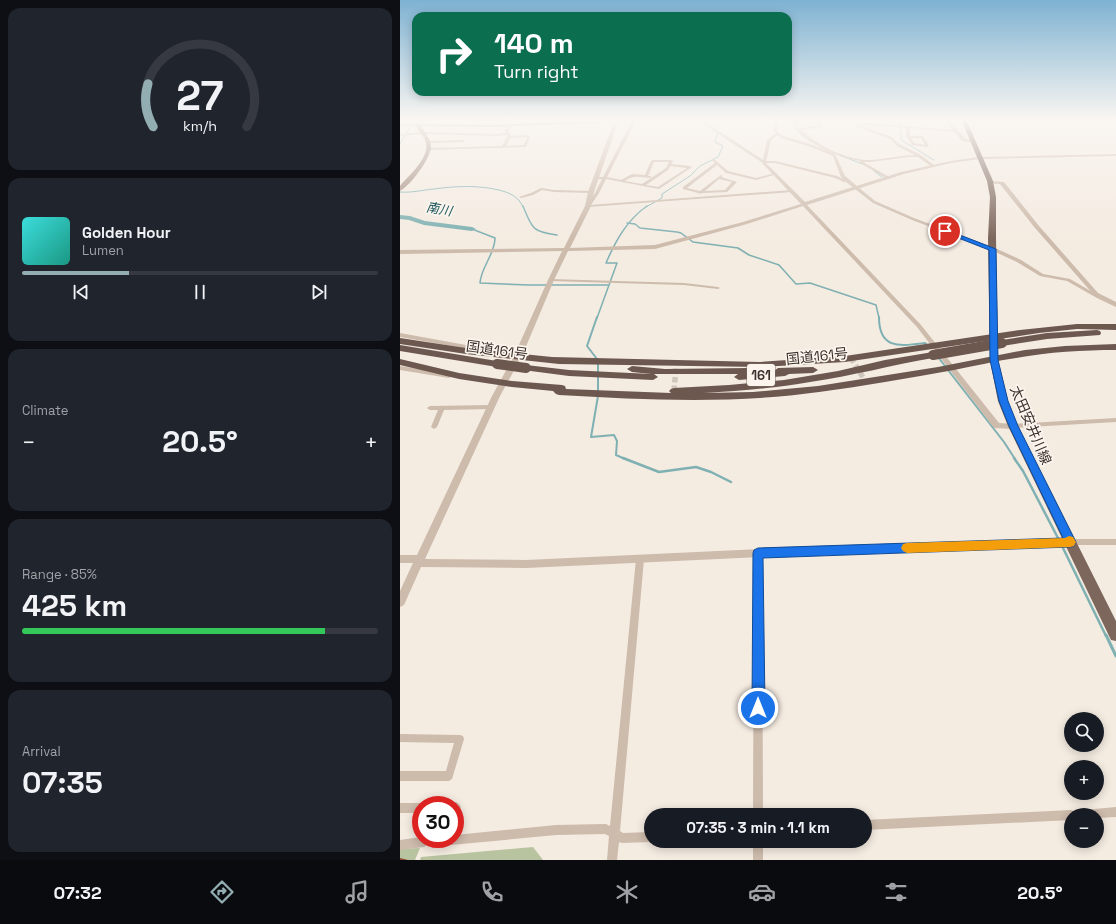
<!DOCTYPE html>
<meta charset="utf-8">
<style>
:root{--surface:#171b24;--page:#20242c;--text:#f1f3f6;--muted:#9ea1a6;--line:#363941;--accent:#92aeb2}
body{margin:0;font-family:"Space Grotesk","Noto Sans JP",sans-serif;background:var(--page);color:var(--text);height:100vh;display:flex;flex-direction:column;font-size:15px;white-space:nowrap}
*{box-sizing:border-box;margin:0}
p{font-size:13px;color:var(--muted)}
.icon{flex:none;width:22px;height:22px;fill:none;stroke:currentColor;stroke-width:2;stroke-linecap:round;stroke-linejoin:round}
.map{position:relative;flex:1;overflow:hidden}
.side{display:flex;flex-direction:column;gap:8px;padding:8px;background:#0d0f14;width:400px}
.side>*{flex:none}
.hud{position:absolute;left:12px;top:12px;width:380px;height:84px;border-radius:12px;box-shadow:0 2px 10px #0003;background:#0b6e4f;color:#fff;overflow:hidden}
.tools{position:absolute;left:664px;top:712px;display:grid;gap:8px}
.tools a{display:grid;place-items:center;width:40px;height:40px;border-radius:50%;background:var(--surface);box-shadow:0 2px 10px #0003;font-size:20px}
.speed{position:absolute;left:12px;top:796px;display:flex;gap:8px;font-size:20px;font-weight:700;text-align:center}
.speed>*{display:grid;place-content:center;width:52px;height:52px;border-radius:50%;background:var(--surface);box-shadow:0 2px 10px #0003;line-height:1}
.speed .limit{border:6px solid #d22;background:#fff;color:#111}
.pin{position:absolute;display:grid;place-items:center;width:34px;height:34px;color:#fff;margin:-17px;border:2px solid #fff;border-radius:50%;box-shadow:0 1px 4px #0007}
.me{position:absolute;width:44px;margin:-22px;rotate:0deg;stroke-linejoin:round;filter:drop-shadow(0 0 3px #0008)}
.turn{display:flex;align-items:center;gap:14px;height:84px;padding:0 16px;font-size:18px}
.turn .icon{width:52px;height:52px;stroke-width:2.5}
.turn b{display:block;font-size:28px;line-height:34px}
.big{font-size:30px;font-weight:600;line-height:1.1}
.side .widget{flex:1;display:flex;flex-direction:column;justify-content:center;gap:6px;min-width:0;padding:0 14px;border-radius:12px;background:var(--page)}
.side .dial{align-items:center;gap:0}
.dial svg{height:104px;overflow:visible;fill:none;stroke:var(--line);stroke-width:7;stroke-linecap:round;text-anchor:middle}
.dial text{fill:var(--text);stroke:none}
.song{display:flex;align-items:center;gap:12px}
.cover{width:48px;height:48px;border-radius:6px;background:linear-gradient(135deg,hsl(180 70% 55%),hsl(170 70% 35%))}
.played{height:4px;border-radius:2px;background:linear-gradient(90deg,var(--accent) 30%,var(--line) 30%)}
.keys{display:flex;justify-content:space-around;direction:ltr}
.heat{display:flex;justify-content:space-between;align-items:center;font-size:22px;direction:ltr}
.charge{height:6px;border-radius:3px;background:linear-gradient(90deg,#34c759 85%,var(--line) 0)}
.trip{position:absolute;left:244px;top:808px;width:228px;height:40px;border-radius:20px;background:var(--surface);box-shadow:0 2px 10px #0003;font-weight:600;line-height:40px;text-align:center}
.dock{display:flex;height:64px;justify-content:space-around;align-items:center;background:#090b0e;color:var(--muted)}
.dock .icon{width:28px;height:28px}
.dock .selected{color:var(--accent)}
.dock b{font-size:18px;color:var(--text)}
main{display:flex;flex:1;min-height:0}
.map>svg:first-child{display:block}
.green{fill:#b8c4a0}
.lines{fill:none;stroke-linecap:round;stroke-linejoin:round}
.stream-far4{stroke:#7fb0b2;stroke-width:1}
.stream-far3{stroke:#7fb0b2;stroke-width:1.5}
.stream-far2{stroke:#7fb0b2;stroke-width:2}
.stream-far1{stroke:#7fb0b2;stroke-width:2.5}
.stream{stroke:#7fb0b2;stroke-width:3}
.river{fill:#7fb0b2;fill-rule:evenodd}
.minor-tunnel{stroke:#cfc6bd;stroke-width:5.5;stroke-dasharray:5.5 3;stroke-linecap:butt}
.minor{fill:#cdbbac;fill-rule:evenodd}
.tertiary{fill:#cdbbac;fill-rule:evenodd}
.secondary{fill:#a18a7d;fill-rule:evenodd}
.primary{fill:#7d675c;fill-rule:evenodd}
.trunk{fill:#6c584f;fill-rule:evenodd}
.trunk-bridge{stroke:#6c584f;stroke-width:10}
.shaded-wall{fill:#8c4a34}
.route{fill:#1a73e8;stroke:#114b97}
.slow{fill:#f59e0b}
.labels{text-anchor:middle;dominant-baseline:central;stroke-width:3.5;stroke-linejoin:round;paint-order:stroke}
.far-water-label{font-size:13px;font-style:italic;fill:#1f5a5e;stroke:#fbf5ee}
.shield{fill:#fbf5ee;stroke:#756b66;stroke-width:1}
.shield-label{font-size:13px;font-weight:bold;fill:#3b302b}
.street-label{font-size:14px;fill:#3b302b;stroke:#fbf5ee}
</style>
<main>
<section class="side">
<div class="widget dial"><svg viewBox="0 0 100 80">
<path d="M14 69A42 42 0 1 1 86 69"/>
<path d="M14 69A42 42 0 0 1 10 36" stroke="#92aeb2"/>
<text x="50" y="56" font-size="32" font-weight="700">27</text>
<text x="50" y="72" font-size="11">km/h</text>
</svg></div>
<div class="widget">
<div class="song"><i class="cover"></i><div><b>Golden Hour</b><p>Lumen</p></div></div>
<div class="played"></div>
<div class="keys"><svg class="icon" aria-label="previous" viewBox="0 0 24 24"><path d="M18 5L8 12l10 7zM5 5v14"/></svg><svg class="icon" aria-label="pause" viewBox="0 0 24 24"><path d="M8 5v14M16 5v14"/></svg><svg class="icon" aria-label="next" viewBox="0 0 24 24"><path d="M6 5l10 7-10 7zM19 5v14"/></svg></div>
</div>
<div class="widget"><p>Climate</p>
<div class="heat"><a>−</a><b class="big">20.5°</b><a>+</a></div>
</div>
<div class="widget"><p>Range · 85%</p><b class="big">425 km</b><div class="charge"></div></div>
<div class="widget"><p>Arrival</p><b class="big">07:35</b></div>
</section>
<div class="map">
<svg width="716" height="860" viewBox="0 0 716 860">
<rect width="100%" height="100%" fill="#f4ebe1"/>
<g class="green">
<path d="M133,847L143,860H20L21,857Z"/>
<path d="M20,848L15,860H0V849Z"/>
</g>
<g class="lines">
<g class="stream-far4">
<path d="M393,119L397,122L394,125L398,132L410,141"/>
<path d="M501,119V140L534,160"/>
<path d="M0,144L15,119"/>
<path d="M439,155L465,165"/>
<path d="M474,171L482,177"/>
<path d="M0,192C12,193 22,190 34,189C56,186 77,185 99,190C110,193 118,196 123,207"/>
<path d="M246,207L262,198V194L290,176L300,166L318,157L323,146L315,142L318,132"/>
</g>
<g class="stream-far3">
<path d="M123,206C132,228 132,232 157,235"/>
<path d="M227,223L235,224L240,228L277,232L281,233L293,242L338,248L349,255L379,265L396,284L410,283L476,305L479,318"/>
<path d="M72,229L95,238C95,254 81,267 80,283L129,285H208"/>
<path d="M197,318L217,263H206C216,240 227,220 247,206"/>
</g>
<g class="stream-far2">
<path d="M479,317C479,350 500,346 525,343L527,345"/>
<path d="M538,357L545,366"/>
<path d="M197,359L187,346L197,317"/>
<path d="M198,364V391"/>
<path d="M548,370L604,442L615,459"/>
<path d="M198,396L191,437L214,435L217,441L216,455L225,459"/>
</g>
<g class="stream-far1">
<path d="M223,458L259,472L296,467L311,472L331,482"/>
<path d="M614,458L623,471L659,540"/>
<path d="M662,546L706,636"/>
</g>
<path class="stream" d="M706,635L716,656"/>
<path class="river" d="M0,215L10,216L25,221L72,227L76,229L72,231L24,225L9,220L0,219Z"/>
<g class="minor-tunnel">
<path d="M451,358L464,379"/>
<path d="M274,391L276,368"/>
</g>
<g class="minor">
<path d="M233,119H237L207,177L221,180L232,174L245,175L251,161L253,160H271L273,161L271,164L290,166L292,167L259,189L206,179L199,193L191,205L392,190L394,191L392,192L187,207L186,206L195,193L202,179H195L193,178L195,177H203ZM254,162H269L266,168L242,184L225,181C236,174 240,178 251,178V176H248ZM270,166L287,168L258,187L246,185L268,170Z"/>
<path d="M299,119H302L305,122L363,160L367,140L376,133L373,131L376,119H379L377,131L383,136L413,145L435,154L445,176L475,201L514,218L595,248L621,260L643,274L670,279L701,297V298H697L667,281L640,276L617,262L591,250L512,220L473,203L446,182H444L435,178L375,163H363L303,124ZM378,135L381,138L411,147L433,156L441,177L443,179L437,176L375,161H366L371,140Z"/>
<path d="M393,119H397L402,123L399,124Z"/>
<path d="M401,119H416L556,130L558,131L556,132L510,128V136H523L529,146L527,147L512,145L506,136V128L456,124L492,137L499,144L521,155L535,166L532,167L518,157H508L471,162H463L489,177L490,178L488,179L460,163V161C437,157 413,147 397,129L420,125L415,121ZM419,121L456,124L455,126L490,139L497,146L515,155C501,155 486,159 472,160C448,161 418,146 401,130L423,127V125ZM511,138H521L525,145L514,143Z"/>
<path d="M0,124H18L20,125L18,126H0Z"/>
<path d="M110,124L113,125L108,130L109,133L111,134L110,136L126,135L130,137L126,147L29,150L27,149L28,148L102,146L107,137V135L97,136L24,134L0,136V134L24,132L97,134L106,133L104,130ZM125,137L127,138L124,145L106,146L110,138Z"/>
<path d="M63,140H64V142L28,143L26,142L28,141Z"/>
<path d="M314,159L328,171L356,178L375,173L377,174L356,180L326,173L317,165L287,188L300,191L321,175L323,176L321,177L337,182L327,192L302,193L300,194L298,193L283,189V187L315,163L312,160ZM319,179L332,182L325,190L305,191Z"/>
<path d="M141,188L154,190L191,191L193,192L191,193L154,192L142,190L133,195L121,198L119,197L131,193Z"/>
<path d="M149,279L284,283L318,287L320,288L318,289L284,285L151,281L149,280Z"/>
<path d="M0,333L66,345L69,347V351L66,353L63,351V348L0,337Z"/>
<path d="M0,366L49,374L52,376L49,378L0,370Z"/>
<path d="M91,405L94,407L91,409L44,410L37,427L34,429L31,427L38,410H30L27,408L30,406Z"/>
<path d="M716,418V422L613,428L610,426L613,424Z"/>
<path d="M670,539H716V545H670L668,544L666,542L668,540Z"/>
<path d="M358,550L361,551L362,553L363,815H353L354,553L355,551Z"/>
<path d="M240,556L243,557L244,559L220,831L223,833L251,832V841H253L251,842L222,843L219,842L217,860H207L209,836L205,834L156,835L51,845L48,843L47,839H55V835L156,825L206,824L210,826L236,559L237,557Z"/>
<path d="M0,734L60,735L63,736L64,739L52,779L49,781H0V771H46L54,743L0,742Z"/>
<path d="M56,802L59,804L61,807L59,810L55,812V805H51L52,804Z"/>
<path d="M0,803H21L25,805H21V813H0Z"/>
<path d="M716,807V817L697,818V815H671V820L465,830V820L671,810L673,811Z"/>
<path d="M21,837V839H28L29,842L27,845L24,847L0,850V840Z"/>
<rect x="353" y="841" width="10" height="19"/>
</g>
<g class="tertiary">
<path d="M215,119H219L194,192L191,206L170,248L255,245L343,222L401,204L362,163V162L364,161L405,202L501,172L551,161L579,157L716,154V156L579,159L551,163L504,174L407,205L521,325L599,423L616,424L617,426L613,429L594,428L517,327L403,206L347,224L255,249L168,251L154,280L122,356L100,396L25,559L126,560L361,549L670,538L673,539L675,542L673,545L670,546L361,557L126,568L21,567L4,605L0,607V591L13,563H0V555H17L92,396L114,356L148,280L162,251L0,254V250L164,248L185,206L188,192Z"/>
<path d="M544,119H548L566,139L574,141V143L562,141Z"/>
<path d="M588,181L604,182L639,226L698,293L716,302V307L699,299L694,295L635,228L600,184L588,183Z"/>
</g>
<path class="secondary" d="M240,119H269L267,120L90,127L21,126C24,133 31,138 31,146C32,157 10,186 0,191V186C9,175 32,157 25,140C23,134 16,130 16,124L90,125Z"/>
<path class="primary" d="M561,119H566L593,181L596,197V238L598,360L608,401L618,426L716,621V641L711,640L608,426L598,401L590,360L588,238L590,197L587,181Z"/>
<g class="trunk">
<path d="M677,324H716V330L677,329L639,333L445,362L360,367L159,364L66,354L0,344V338L66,348L152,357L360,362L445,356L620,330Z"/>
<path d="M697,330L700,331L701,333L700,335L647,339L602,346L598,343L602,340L647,333Z"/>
<path d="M716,344V350C683,350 649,352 616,358C595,361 575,366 554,370C509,378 464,386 419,392C333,404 246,400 159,395L156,394L153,391L112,387L59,379L0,365V359L59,373L112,381L162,385L165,386L166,389L271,393L269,391L271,389L274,388L329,385L384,380L438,371L485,360L533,352L537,355L533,358C492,365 452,376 410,382C375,388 340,391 304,393L353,392L418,386L538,367L625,350L665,346Z"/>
<path d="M0,345L97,361L101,364L97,367L0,351Z"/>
<path d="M126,365L169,370L251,374L232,372L227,369L232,366L265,369L348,368L351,369L353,371L351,373L374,371L378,368L413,367L418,370L413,373L389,374L385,376L339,380L334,377L338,374H254L258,377L253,380L169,376L123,370L121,368L123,366Z"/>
</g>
<g class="trunk-bridge">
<path d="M533,355L602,343"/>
<path d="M97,364L126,368"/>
</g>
</g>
<path class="shaded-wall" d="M0,858L8,860H0Z"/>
<linearGradient id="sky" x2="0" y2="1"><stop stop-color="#7eb2d2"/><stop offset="0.5" stop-color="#faf6f2"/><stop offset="1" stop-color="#faf6f2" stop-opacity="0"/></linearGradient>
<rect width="716" height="239" fill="url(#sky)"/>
<path class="route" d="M543,230H547L596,249L598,360L608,401L618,426L676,542L674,546L670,547L363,558L365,708L363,713L358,715L354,713L352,708L353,553L354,550L358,548L663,538L609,426L599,401L590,360L589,250L543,232Z"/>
<path class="slow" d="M669,536L673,537L676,542L674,546L670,547L507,553L503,551L501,548L503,544L507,543L665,538Z"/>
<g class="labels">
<g class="far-water-label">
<text transform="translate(39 209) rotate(10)">南川</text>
</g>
<rect class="shield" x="347" y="364" width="28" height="22" rx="3"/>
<g class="shield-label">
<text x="361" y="375">161</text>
</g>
<g class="street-label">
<text transform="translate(97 350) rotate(8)">国道161号</text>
<text transform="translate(417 356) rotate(-6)">国道161号</text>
<text transform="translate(631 425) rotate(67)">太田安井川線</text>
</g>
</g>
</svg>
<div class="tools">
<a><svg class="icon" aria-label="search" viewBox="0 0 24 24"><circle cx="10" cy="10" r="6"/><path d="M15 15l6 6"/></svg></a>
<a>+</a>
<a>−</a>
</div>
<div class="speed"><div class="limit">30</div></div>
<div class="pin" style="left:545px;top:231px;background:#d93025"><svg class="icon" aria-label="arrive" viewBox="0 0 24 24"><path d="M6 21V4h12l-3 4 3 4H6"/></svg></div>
<svg class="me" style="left:358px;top:708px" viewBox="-20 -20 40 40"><circle r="17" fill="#1a73e8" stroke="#fff" stroke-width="3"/><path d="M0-11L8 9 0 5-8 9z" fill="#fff"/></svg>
<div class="trip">07:35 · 3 min · 1.1 km</div>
<div class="hud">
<div class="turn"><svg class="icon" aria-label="right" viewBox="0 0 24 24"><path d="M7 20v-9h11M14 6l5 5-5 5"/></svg><div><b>140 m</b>Turn right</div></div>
</div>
</div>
</main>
<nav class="dock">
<b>07:32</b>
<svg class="icon selected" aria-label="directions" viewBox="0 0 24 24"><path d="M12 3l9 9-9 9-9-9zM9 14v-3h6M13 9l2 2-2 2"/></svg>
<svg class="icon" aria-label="music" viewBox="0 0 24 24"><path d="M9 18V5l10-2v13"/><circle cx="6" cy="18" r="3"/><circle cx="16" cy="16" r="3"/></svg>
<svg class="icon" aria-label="phone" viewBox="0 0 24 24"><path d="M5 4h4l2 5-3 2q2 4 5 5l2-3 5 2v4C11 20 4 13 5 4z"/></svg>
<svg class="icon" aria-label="climate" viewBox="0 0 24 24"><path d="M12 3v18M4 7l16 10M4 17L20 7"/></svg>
<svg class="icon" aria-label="car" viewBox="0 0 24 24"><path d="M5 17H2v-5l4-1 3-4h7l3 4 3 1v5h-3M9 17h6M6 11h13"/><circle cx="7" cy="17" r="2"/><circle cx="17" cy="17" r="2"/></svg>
<svg class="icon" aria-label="filters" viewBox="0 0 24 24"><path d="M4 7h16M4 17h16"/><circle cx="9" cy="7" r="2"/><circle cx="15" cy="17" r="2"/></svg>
<b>20.5°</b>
</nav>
